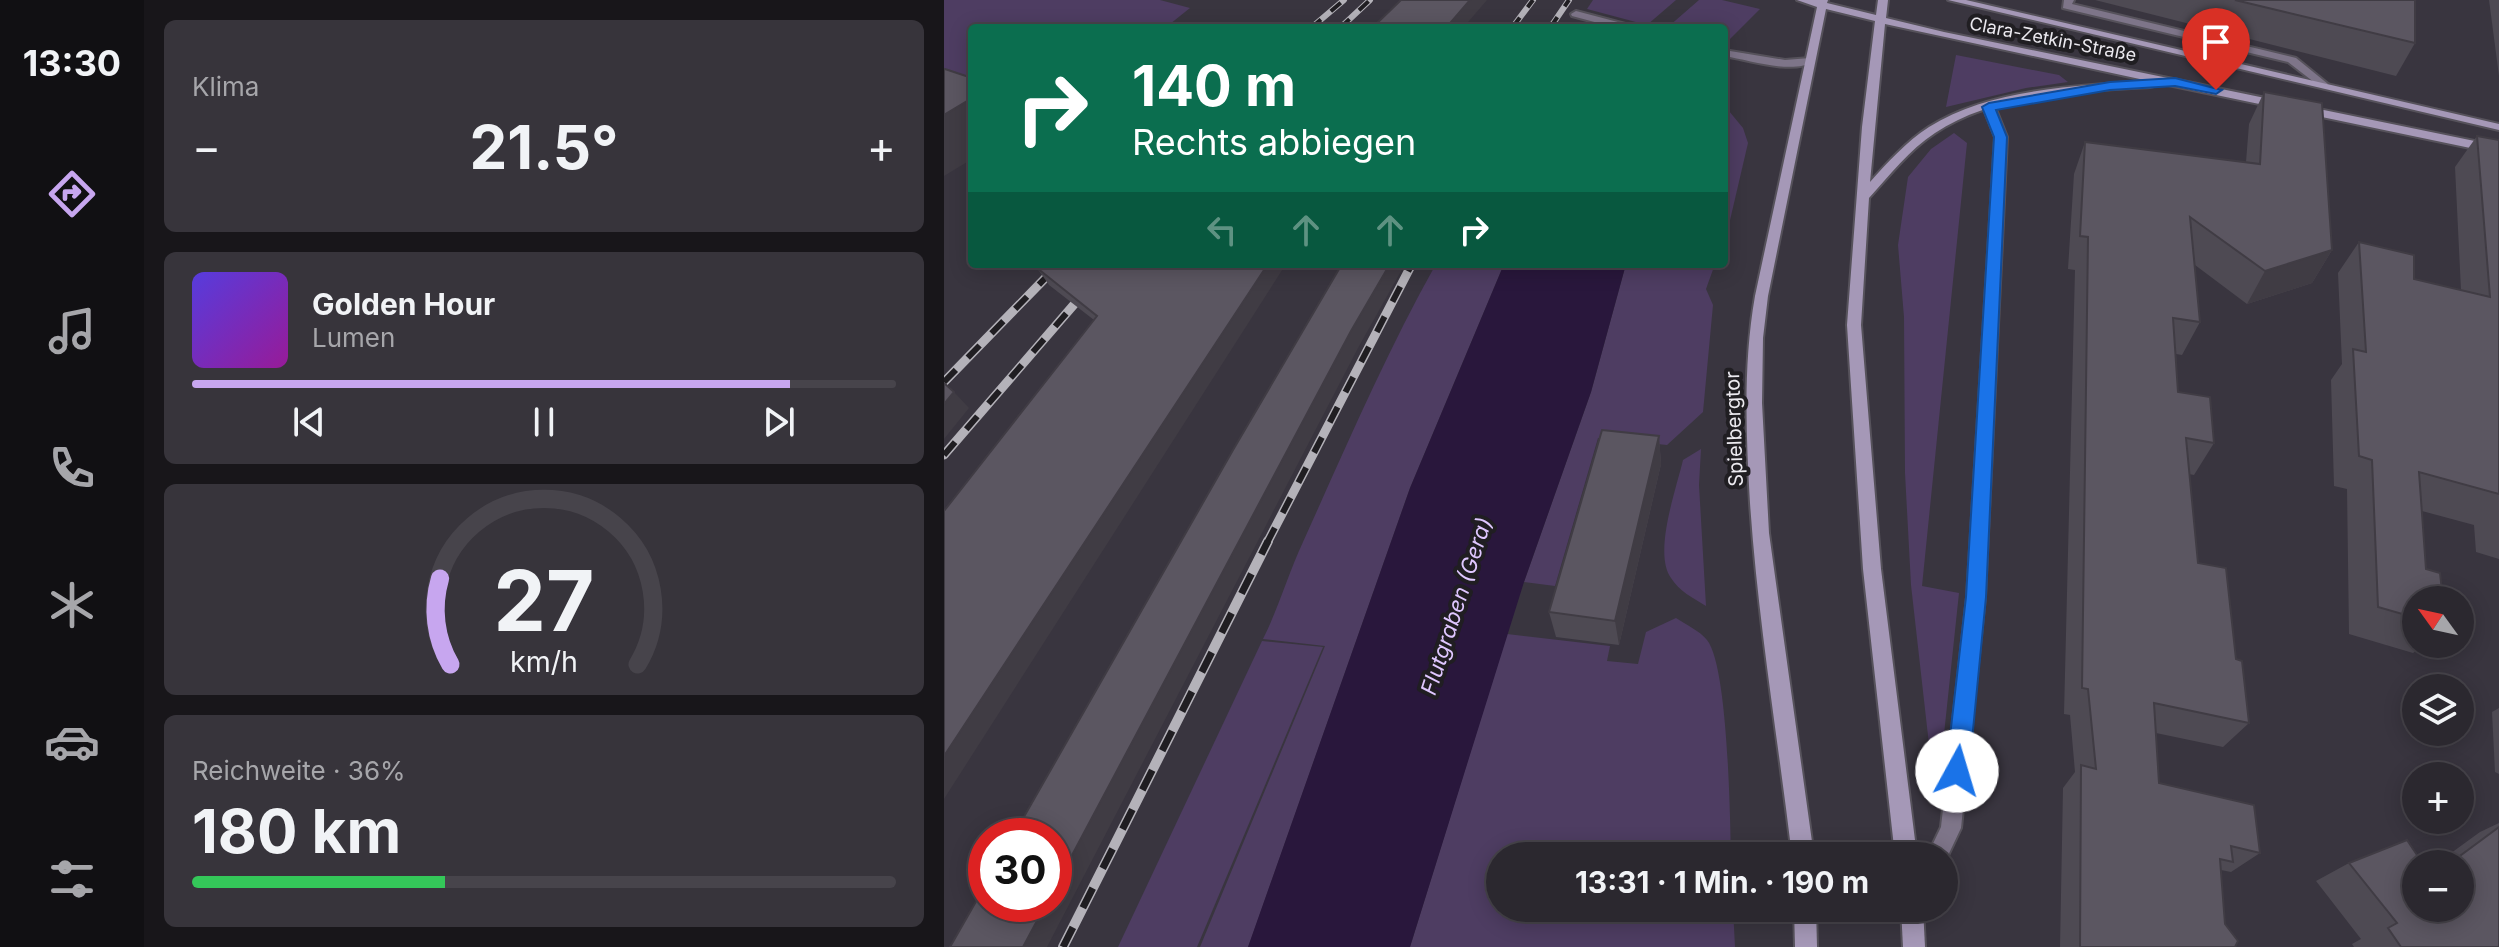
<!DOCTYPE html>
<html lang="de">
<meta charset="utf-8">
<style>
:root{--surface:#2b282f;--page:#37343b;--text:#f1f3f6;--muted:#a6a6aa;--line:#47444b;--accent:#c7a6ef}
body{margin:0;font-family:Inter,sans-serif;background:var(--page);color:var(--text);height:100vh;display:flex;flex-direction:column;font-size:30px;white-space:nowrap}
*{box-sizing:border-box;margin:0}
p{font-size:26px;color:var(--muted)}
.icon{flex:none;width:44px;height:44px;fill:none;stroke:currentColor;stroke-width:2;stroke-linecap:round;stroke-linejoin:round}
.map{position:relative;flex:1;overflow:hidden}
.drawer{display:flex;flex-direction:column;gap:20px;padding:20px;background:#18161a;width:800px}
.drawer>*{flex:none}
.guide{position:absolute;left:24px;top:24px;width:760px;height:244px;border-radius:8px;box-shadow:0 4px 20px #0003,0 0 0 2px var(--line);background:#0b6e4f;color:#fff;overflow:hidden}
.needle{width:52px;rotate:303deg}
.controls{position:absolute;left:1458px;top:586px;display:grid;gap:16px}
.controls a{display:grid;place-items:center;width:72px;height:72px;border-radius:50%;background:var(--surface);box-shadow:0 4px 20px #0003,0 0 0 2px var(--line);font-size:40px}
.speed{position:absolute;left:24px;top:818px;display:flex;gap:16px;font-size:40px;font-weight:700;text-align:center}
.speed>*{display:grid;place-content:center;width:104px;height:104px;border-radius:50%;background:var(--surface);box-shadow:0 4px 20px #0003,0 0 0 2px var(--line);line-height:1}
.speed .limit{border:12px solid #d22;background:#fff;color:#111}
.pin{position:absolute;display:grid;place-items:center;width:68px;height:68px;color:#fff;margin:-82px -34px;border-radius:50% 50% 50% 0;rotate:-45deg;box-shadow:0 0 8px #0007}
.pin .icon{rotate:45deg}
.me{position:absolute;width:88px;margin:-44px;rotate:6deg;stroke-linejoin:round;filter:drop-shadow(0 0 6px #0008)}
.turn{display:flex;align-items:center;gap:28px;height:168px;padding:0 32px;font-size:36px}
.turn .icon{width:104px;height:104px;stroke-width:2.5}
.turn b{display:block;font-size:56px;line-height:68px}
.lanes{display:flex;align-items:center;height:76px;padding:0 32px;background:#0003;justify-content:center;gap:40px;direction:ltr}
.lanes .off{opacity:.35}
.big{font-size:60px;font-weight:700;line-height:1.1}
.drawer .card{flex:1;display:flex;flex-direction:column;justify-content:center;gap:12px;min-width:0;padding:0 28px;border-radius:12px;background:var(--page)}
.drawer .dial{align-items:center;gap:0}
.dial svg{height:208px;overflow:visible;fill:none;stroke:var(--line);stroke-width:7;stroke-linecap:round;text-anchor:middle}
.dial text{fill:var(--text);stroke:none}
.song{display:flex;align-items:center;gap:24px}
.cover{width:96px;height:96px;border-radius:12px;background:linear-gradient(135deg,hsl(250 70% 55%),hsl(300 70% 35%))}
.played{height:8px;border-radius:4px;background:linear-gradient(90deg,var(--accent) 85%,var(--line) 85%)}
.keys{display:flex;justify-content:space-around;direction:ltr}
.heat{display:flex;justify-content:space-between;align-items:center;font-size:44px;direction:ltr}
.charge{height:12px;border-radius:6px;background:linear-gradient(90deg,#34c759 36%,var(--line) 0)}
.trip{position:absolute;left:542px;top:842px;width:472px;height:80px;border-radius:40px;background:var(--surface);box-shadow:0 4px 20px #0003,0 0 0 2px var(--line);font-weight:700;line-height:80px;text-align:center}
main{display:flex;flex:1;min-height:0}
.tabs{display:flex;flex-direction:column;width:144px;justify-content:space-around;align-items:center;background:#111013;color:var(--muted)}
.tabs .icon{width:56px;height:56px}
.tabs .current{color:var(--accent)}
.tabs b{font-size:36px;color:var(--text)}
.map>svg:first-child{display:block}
.green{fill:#4e3d62}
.water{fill:#29173c}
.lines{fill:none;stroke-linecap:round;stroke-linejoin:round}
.service-casing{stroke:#56525b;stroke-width:4}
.minor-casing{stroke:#56525b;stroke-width:4}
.secondary-casing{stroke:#56525b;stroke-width:4}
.service{fill:#7e7589;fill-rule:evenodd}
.minor{fill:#7e7589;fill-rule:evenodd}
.secondary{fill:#a598b7;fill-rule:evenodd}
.rail-far2-casing{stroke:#b4b2b9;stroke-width:6}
.rail-far1-casing{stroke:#b4b2b9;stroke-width:9}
.rail-casing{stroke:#b4b2b9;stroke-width:10}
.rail-far2{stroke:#201e22;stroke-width:4;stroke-dasharray:13;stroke-linecap:butt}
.rail-far1{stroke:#201e22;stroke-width:6;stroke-dasharray:17;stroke-linecap:butt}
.rail{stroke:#201e22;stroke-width:7;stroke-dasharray:22;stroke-linecap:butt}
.wall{fill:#4e4a53}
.shaded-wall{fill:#403c44}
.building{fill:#5b5661;stroke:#403c44;stroke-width:2}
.route{fill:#1a73e8;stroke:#114b97;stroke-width:2}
.labels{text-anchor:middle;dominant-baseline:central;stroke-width:8;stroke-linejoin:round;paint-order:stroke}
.far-street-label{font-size:18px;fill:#eceaf0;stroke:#201e22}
.street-label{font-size:20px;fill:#eceaf0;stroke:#201e22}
.water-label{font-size:22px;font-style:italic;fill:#dfc7ff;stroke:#201e22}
</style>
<main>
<nav class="tabs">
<b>13:30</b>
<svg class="icon current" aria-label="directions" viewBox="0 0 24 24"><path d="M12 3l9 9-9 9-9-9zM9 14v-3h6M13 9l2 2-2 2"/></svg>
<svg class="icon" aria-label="music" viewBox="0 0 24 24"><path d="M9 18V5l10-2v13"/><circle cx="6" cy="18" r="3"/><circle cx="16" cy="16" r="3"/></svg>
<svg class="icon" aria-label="phone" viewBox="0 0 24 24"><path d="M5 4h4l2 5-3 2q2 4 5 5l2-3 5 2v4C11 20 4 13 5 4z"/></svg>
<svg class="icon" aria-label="climate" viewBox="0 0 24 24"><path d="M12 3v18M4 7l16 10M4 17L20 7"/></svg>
<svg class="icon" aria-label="car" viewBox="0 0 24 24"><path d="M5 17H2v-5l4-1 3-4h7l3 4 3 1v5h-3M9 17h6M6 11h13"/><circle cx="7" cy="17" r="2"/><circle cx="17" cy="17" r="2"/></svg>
<svg class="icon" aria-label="filters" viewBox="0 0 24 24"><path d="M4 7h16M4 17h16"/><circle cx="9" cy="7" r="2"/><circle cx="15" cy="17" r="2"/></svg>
</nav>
<section class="drawer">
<div class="card"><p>Klima</p>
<div class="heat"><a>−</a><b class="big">21.5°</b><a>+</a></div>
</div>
<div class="card">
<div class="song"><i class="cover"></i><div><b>Golden Hour</b><p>Lumen</p></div></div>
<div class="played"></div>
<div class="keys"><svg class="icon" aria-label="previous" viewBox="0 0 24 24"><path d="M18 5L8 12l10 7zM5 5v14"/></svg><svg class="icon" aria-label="pause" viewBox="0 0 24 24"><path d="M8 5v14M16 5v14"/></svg><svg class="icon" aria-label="next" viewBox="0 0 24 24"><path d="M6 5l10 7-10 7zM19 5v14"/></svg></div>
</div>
<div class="card dial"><svg viewBox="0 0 100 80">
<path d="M14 69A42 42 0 1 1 86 69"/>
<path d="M14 69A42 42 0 0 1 10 36" stroke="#c7a6ef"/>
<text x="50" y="56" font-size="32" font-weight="700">27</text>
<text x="50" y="72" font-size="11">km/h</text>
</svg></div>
<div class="card"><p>Reichweite · 36%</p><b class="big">180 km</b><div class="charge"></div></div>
</section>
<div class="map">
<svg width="1555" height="947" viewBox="0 0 1555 947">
<rect width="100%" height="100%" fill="#39353f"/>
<g class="green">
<path d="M0,0H216L246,8L221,28H28V110L0,126Z"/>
<path d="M649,0H732L703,25L643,9Z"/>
<path d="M755,0H778L816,9L782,43L780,28L724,27Z"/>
<path d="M1012,55L1115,75L1124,82L1082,88L1002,107Z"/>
<path d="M780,105L799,128L804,143L780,246Z"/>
<path d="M1010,133L1023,143L978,586L1015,593L996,772L988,771L967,585L961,473L960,317L954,245L964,177L987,149Z"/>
<path d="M492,264H560L466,488L306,942L304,947H256L381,646L319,639C335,607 344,574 359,542C401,449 442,353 492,264Z"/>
<path d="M682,264H771L762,289L769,305L759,412L723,445L654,438L611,586L580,582L647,392Z"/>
<path d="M757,449L755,485L762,606C749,598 735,591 727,578C709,553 732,490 739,460Z"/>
<path d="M732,618C741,624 756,631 763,640C784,666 786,816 787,856H556V908H789L791,947H466L563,634L666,646L663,661L694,664L702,632Z"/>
<path d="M318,641L379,647L253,947H174Z"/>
</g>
<path class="water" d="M560,264H682L647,392L580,582L466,947H304L466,488Z"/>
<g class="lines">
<defs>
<g id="service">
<path d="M632,11L689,26L690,28H673L628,16L627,14Z"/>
<path d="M780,50L841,60L866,58L871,61C848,75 806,60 780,56Z"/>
</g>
<g id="minor">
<path d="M1120,0H1130L1128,4L1352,58L1384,84L1375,86L1344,62L1119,8Z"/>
<path d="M1045,104L1051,107L1063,137L1041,597L1017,828L1000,864V856H983L997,827L1023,597L1051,137L1039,107Z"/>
</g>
<g id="secondary">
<path d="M853,0H884L883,3L932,15L934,0H944L942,18L1000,32L1555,146V154L1210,82V86L1206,87C1136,91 1051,93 991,133C965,150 946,175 925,198L917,325L937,569L973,856H951L919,569L903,325L918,127L931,21L882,9L824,296L819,338L818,403L825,533L870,856H848C834,739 814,621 806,503C802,434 799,364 811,296L873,7ZM941,24L1205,81C1136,85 1044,89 985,127C962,142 944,162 926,182Z"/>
<path d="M1004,0H1022L1555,124V130Z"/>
<path d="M850,908H872L873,947H851Z"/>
<path d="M957,908H979L981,947H959Z"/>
</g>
</defs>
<use href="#service" class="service-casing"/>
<use href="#minor" class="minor-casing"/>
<use href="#secondary" class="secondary-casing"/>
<use href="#service" class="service"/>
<use href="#minor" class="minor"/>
<use href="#secondary" class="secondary"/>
<defs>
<g id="rail-far2">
<path d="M367,28L400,0"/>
<path d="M396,28L426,0"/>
<path d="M568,28L589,0"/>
<path d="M606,28L625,0"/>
</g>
<g id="rail-far1">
<path d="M0,382L115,264"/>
<path d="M0,455L165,264"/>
<path d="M323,543L468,264"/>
</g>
<path id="rail" d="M119,947L324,541"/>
</defs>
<use href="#rail-far2" class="rail-far2-casing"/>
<use href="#rail-far1" class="rail-far1-casing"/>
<use href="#rail" class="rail-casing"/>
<use href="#rail-far2" class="rail-far2"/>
<use href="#rail-far1" class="rail-far1"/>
<use href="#rail" class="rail"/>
</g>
<g class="wall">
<path d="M1151,0H1471V43L1452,76Z"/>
<path d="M1545,0H1555V76Z"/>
<path d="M1320,92L1388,250L1368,283L1303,304L1251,265L1256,322L1238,355L1232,354L1234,392L1270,443L1250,475L1245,474L1254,563L1292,659L1305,723L1279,747L1212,733L1215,783L1316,853L1287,872L1277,870L1281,924L1291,947H1116L1119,788L1131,772L1126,715L1120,714L1131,270L1124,269L1130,174L1141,142L1302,162L1305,124Z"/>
<path d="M1533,136L1555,140V559L1532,552L1530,525L1478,511L1472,600V644H1480L1469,653L1405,634L1403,489L1390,486L1387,380L1398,364L1394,273L1415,242L1470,279L1517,290L1511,167Z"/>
<path d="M342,264L150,320L105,285L93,268Z"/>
<path d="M715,436L717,464L675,645L612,637L605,612Z"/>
<path d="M1555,708V774L1551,772L1548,712Z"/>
<path d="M1555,823V947H1410L1408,944L1417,939L1372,881L1405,863L1472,908L1516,864H1492L1536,832Z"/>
</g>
<g class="shaded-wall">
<path d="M526,0H543L519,28H502Z"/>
<path d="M28,98V159L0,176V115Z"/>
<path d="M1388,250L1368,283L1303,304L1321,271Z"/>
<path d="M324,264H342L0,799V756Z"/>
<path d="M446,264H461L414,348L103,947H79L102,904H110V889L407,331Z"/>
<path d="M10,392L25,408L0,439V404Z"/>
<path d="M715,436L717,464L675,645L671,621Z"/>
</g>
<g class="building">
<path d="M457,0H526L502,28H428Z"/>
<path d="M1291,0H1471V43L1341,12Z"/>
<path d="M1,69L28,78V98L0,115V70Z"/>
<path d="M1320,92L1378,103L1388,250L1321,271L1246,217L1256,322L1229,318L1234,392L1266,397L1270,443L1242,438L1254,563L1282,568L1292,659L1298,661L1305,723L1210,703L1215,783L1310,805L1316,853L1287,846L1289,862L1276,859L1281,924L1294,941L1291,947H1136L1137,765L1152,769L1144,689L1138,688L1144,237L1136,236L1141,142L1316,164Z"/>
<path d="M1533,136L1555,140V494L1475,472L1482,569L1496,573L1499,600H1472V618L1434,607L1428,460L1415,456L1409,349L1422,352L1415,242L1470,255V279L1546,297Z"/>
<path d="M97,264H324L0,756V511L153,316L93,268Z"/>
<path d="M398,264H446L407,331L110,889V836H69L289,450Z"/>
<path d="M0,383L10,392L0,404Z"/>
<path d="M658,430L715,436L671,621L605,612Z"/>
<path d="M1555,827V947H1457L1444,928L1453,923L1405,863L1463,840L1479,864H1472V908H1516V864H1505Z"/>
<path d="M42,884V904H102L79,947H6Z"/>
</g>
<path class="route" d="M1231,78L1278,90L1272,94L1231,86L1166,90L1052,110L1063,137L1042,597L1025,771L1021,778L1013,782L1005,778L1002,771L1022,597L1050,137L1038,107L1045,103L1166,82Z"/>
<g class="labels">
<g class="far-street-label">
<text transform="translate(1109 39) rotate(11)">Clara-Zetkin-Straße</text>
</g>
<g class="street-label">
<text transform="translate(790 429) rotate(-92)">Spielbergtor</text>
</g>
<g class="water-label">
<text transform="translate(512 606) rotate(-72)">Flutgraben (Gera)</text>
</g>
</g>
</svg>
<div class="controls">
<a><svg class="needle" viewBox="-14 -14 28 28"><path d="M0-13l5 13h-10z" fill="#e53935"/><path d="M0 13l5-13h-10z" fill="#a6a6aa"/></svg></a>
<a><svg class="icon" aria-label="layers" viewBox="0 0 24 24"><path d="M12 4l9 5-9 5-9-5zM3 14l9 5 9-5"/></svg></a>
<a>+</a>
<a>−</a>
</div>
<div class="speed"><div class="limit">30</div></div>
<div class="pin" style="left:1272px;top:90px;background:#d93025"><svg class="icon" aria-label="arrive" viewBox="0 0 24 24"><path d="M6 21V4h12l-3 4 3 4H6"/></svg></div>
<svg class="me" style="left:1013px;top:771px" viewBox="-20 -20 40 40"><circle r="19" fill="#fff"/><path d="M0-13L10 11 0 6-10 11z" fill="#1a73e8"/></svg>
<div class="trip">13:31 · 1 Min. · 190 m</div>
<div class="guide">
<div class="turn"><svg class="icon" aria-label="right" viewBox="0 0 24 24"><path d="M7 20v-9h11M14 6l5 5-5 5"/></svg><div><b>140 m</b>Rechts abbiegen</div></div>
<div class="lanes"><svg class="icon off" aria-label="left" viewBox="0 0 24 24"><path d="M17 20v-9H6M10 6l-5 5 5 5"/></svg><svg class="icon off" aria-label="ahead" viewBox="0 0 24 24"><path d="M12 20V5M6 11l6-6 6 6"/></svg><svg class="icon off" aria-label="ahead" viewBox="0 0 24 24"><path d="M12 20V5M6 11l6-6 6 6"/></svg><svg class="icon" aria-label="right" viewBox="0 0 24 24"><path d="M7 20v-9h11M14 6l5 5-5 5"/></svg></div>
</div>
</div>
</main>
